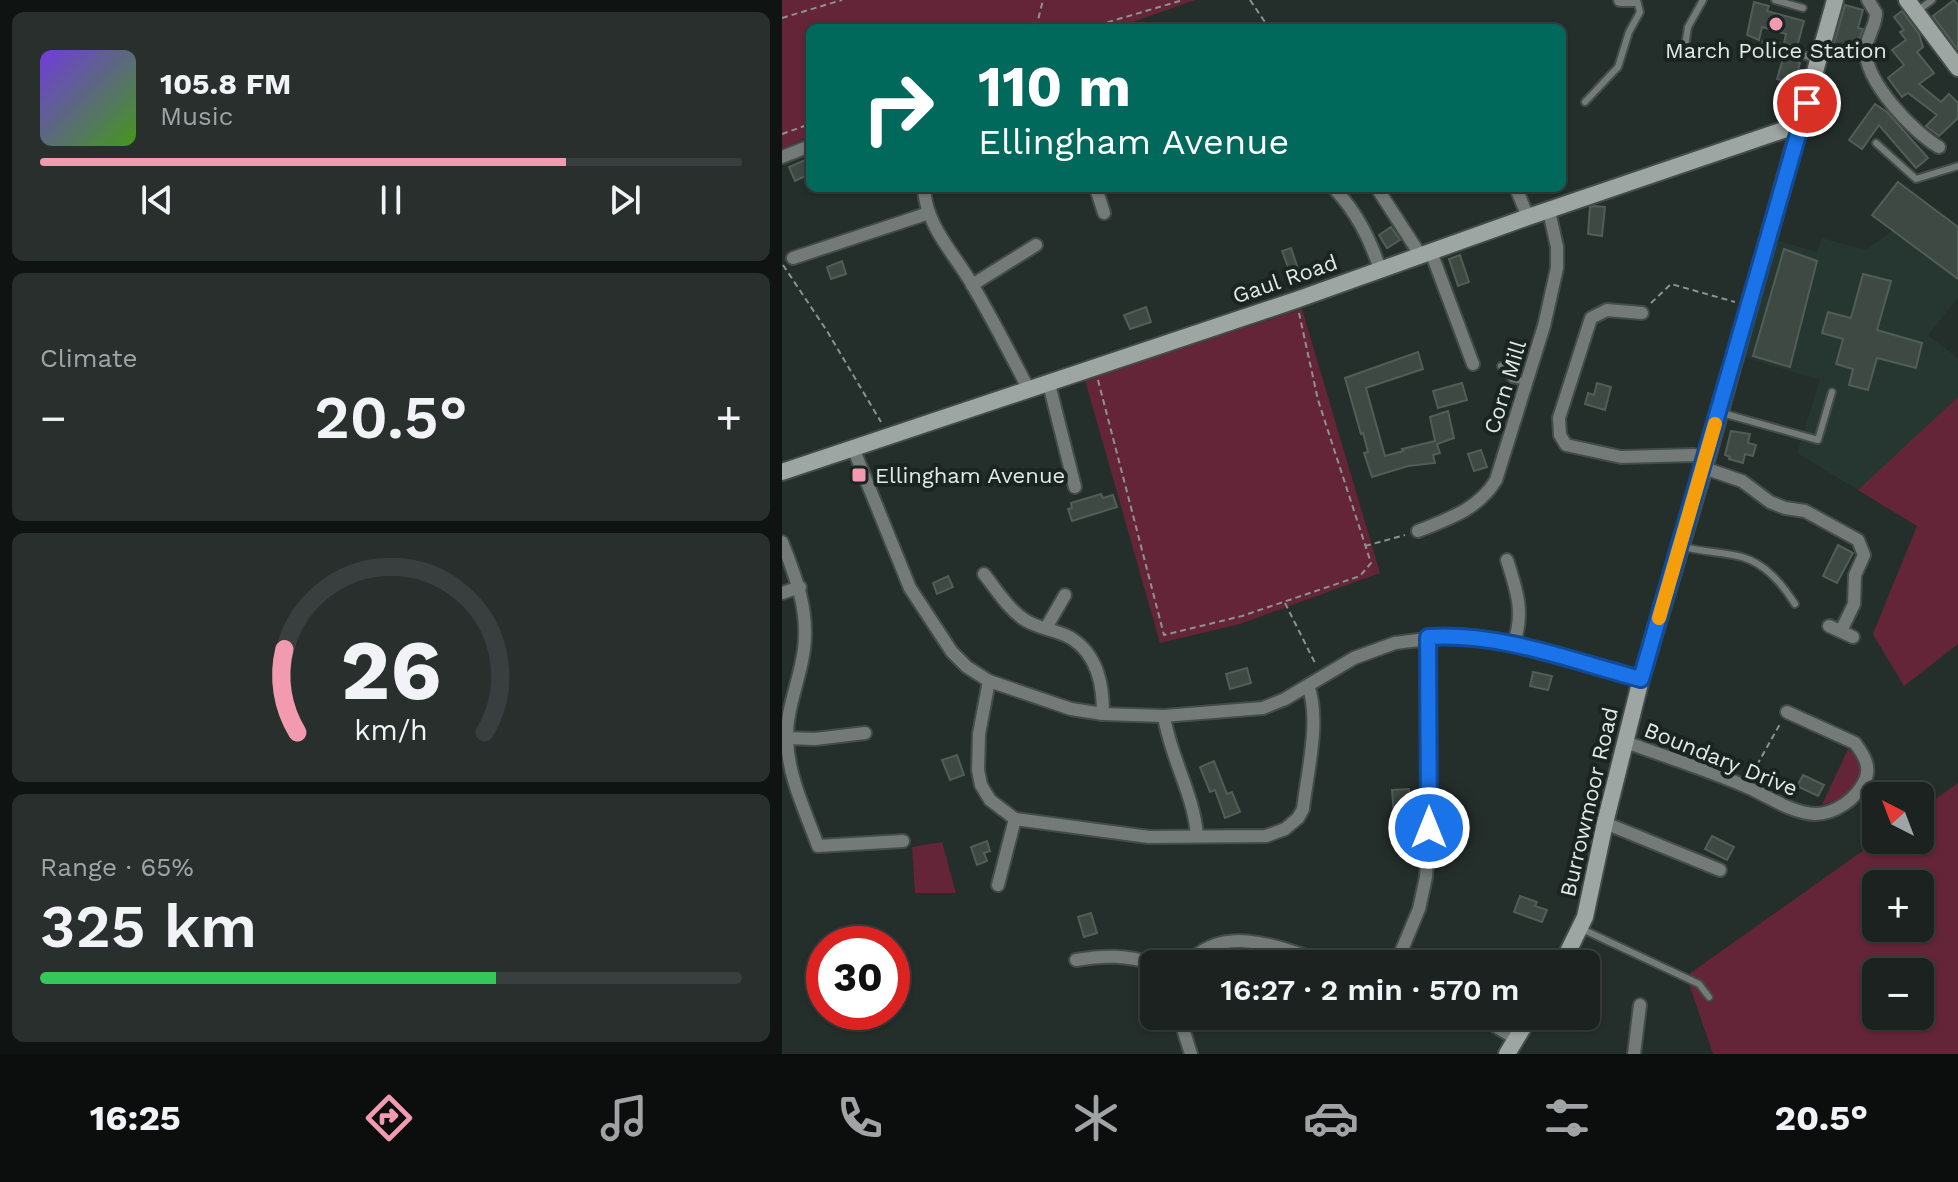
<!DOCTYPE html>
<meta charset="utf-8">
<style>
:root{--surface:#1b2220;--page:#282f2d;--text:#f1f3f6;--muted:#a0a4a5;--line:#393f3e;--accent:#f29ab0}
body{margin:0;font-family:"Work Sans",sans-serif;background:var(--page);color:var(--text);height:100vh;display:flex;flex-direction:column;font-size:30px;white-space:nowrap}
*{box-sizing:border-box;margin:0}
p{font-size:26px;color:var(--muted)}
.icon{flex:none;width:44px;height:44px;fill:none;stroke:currentColor;stroke-width:2;stroke-linecap:round;stroke-linejoin:round}
.map{position:relative;flex:1;overflow:hidden}
.drawer{display:flex;flex-direction:column;gap:12px;padding:12px;background:#0f1312;width:782px}
.drawer>*{flex:none}
.top-card{position:absolute;left:24px;top:24px;width:760px;height:168px;border-radius:12px;box-shadow:0 2px 6px #0004,0 0 0 2px var(--line);background:#00695c;color:#fff;overflow:hidden}
.needle{width:52px;rotate:318deg}
.tools{position:absolute;left:1080px;top:782px;display:grid;gap:16px}
.tools a{display:grid;place-items:center;width:72px;height:72px;border-radius:12px;background:var(--surface);box-shadow:0 2px 6px #0004,0 0 0 2px var(--line);font-size:40px}
.speed{position:absolute;left:24px;top:926px;display:flex;gap:16px;font-size:40px;font-weight:700;text-align:center}
.speed>*{display:grid;place-content:center;width:104px;height:104px;border-radius:50%;background:var(--surface);box-shadow:0 2px 6px #0004,0 0 0 2px var(--line);line-height:1}
.speed .limit{border:12px solid #d22;background:#fff;color:#111}
.pin{position:absolute;display:grid;place-items:center;width:68px;height:68px;color:#fff;margin:-34px;border:4px solid #fff;border-radius:50%;box-shadow:0 2px 8px #0007}
.me{position:absolute;width:88px;margin:-44px;rotate:0deg;stroke-linejoin:round;filter:drop-shadow(0 0 6px #0008)}
.turn{display:flex;align-items:center;gap:28px;height:168px;padding:0 40px;font-size:36px}
.turn .icon{width:104px;height:104px;stroke-width:2.5}
.turn b{display:block;font-size:56px;line-height:68px}
.big{font-size:60px;font-weight:600;line-height:1.1}
.drawer .tile{flex:1;display:flex;flex-direction:column;justify-content:center;gap:12px;min-width:0;padding:0 28px;border-radius:12px;background:var(--page)}
.drawer .dial{align-items:center;gap:0}
.dial svg{height:208px;overflow:visible;fill:none;stroke:var(--line);stroke-width:7;stroke-linecap:round;text-anchor:middle}
.dial text{fill:var(--text);stroke:none}
.song{display:flex;align-items:center;gap:24px}
.cover{width:96px;height:96px;border-radius:12px;background:linear-gradient(135deg,hsl(260 70% 55%),hsl(100 70% 35%))}
.played{height:8px;border-radius:4px;background:linear-gradient(90deg,var(--accent) 75%,var(--line) 75%)}
.keys{display:flex;justify-content:space-around;direction:ltr}
.heat{display:flex;justify-content:space-between;align-items:center;font-size:44px;direction:ltr}
.charge{height:12px;border-radius:6px;background:linear-gradient(90deg,#34c759 65%,var(--line) 0)}
.trip{position:absolute;left:358px;top:950px;width:460px;height:80px;border-radius:12px;background:var(--surface);box-shadow:0 2px 6px #0004,0 0 0 2px var(--line);font-weight:600;line-height:80px;text-align:center}
.dock{display:flex;height:128px;justify-content:space-around;align-items:center;background:#0b0e0d;color:var(--muted)}
.dock .icon{width:56px;height:56px}
.dock .selected{color:var(--accent)}
.dock b{font-size:36px;color:var(--text)}
main{display:flex;flex:1;min-height:0}
.map>svg:first-child{display:block}
.built{fill:#253730}
.green{fill:#652539;fill-rule:evenodd}
.building{fill:#3e4944;stroke:#515d57;stroke-width:2}
.lines{fill:none;stroke-linecap:round;stroke-linejoin:round}
.lane-casing{stroke:#424c48;stroke-width:10}
.street-casing{stroke:#424c48;stroke-width:16}
.secondary-casing{stroke:#424c48;stroke-width:20}
.path{stroke:#8b9390;stroke-width:2;stroke-dasharray:6 4;stroke-linecap:butt}
.lane{stroke:#747a77;stroke-width:6}
.street{stroke:#747a77;stroke-width:12}
.secondary{stroke:#9ea6a3;stroke-width:16}
.route-casing{stroke:#114b97;stroke-width:20}
.route{stroke:#1a73e8;stroke-width:14}
.slow{stroke:#f59e0b;stroke-width:14}
.poi-dot{fill:#f29ab0;stroke:#1a2420;stroke-width:3}
.labels{text-anchor:middle;dominant-baseline:central;stroke-width:8;stroke-linejoin:round;paint-order:stroke}
.poi-label{font-size:22px;fill:#e2e9e6;stroke:#1a2420}
.street-label{font-size:22px;fill:#e2e9e6;stroke:#1a2420}
</style>
<main>
<section class="drawer">
<div class="tile">
<div class="song"><i class="cover"></i><div><b>105.8 FM</b><p>Music</p></div></div>
<div class="played"></div>
<div class="keys"><svg class="icon" aria-label="previous" viewBox="0 0 24 24"><path d="M18 5L8 12l10 7zM5 5v14"/></svg><svg class="icon" aria-label="pause" viewBox="0 0 24 24"><path d="M8 5v14M16 5v14"/></svg><svg class="icon" aria-label="next" viewBox="0 0 24 24"><path d="M6 5l10 7-10 7zM19 5v14"/></svg></div>
</div>
<div class="tile"><p>Climate</p>
<div class="heat"><a>−</a><b class="big">20.5°</b><a>+</a></div>
</div>
<div class="tile dial"><svg viewBox="0 0 100 80">
<path d="M14 69A42 42 0 1 1 86 69"/>
<path d="M14 69A42 42 0 0 1 9 37" stroke="#f29ab0"/>
<text x="50" y="56" font-size="32" font-weight="700">26</text>
<text x="50" y="72" font-size="11">km/h</text>
</svg></div>
<div class="tile"><p>Range · 65%</p><b class="big">325 km</b><div class="charge"></div></div>
</section>
<div class="map">
<svg width="1176" height="1054" viewBox="0 0 1176 1054">
<rect width="100%" height="100%" fill="#242e2a"/>
<path class="built" d="M1111,230L1176,279V298L1146,335L1176,358V644L1122,686L1091,634L1135,526L1015,453L1038,380L961,357L994,240L1035,252L1040,238L1084,250Z"/>
<g class="green">
<path d="M0,0H413L334,28H28V136L0,149Z"/>
<path d="M520,309L598,573L458,624L378,643L303,380Z"/>
<path d="M1176,397V644L1122,686L1091,634L1135,526L1076,490Z"/>
<path d="M1066,749L1077,758L1080,778L1060,798L1040,805Z"/>
<path d="M1176,783V1054H931L907,984V974L1096,840H1138V810ZM1094,884H1138V928H1094ZM1094,972H1138V1016H1094Z"/>
<path d="M160,842L174,893H133L130,847Z"/>
</g>
<g class="building">
<path d="M1172,0L1176,5V50L1151,16Z"/>
<path d="M972,2L987,6L985,11L1022,21L1015,47L1002,43L1004,34L980,27L977,40L965,35Z"/>
<path d="M1063,5L1081,10L1076,28L1081,29L1071,56L1050,50Z"/>
<path d="M1120,11L1137,34L1141,47L1135,52L1152,73L1137,84L1159,102L1167,94L1176,103V118L1157,136L1144,126L1155,115L1126,93L1120,97L1106,78L1122,65L1110,50L1124,40L1118,32L1122,30L1112,17Z"/>
<path d="M1002,55L1018,63L1012,84L995,79Z"/>
<path d="M1093,104L1105,112L1146,158L1134,168L1097,125L1080,149L1067,140Z"/>
<path d="M23,160L28,174L13,181L7,167Z"/>
<path d="M1116,182L1176,227V279L1090,215Z"/>
<path d="M812,206L823,207L820,236L806,234L808,207Z"/>
<path d="M609,227L618,240L605,248L597,235Z"/>
<path d="M509,248L516,269L508,272L500,251Z"/>
<path d="M1002,249L1035,261L1008,367L971,356Z"/>
<path d="M678,255L687,282L676,286L667,259Z"/>
<path d="M60,261L64,274L49,279L45,267Z"/>
<path d="M1081,274L1109,281L1095,330L1140,343L1134,368L1095,358L1086,390L1067,385L1071,369L1054,364L1061,339L1040,333L1046,312L1069,318Z"/>
<path d="M364,307L369,322L348,329L342,315Z"/>
<path d="M636,352L641,369L584,388L603,456L621,451L620,449L653,441L648,417L666,411L672,438L655,444L658,453L651,455L653,463L626,466L590,477L582,453L586,452L581,433L579,434L563,378Z"/>
<path d="M680,383L685,400L656,408L651,391Z"/>
<path d="M815,383L829,387L823,410L803,404L806,393L812,395Z"/>
<path d="M949,431L968,434L966,443L974,445L971,456L963,454L961,463L947,459L948,457L943,455Z"/>
<path d="M699,450L705,467L692,471L686,454Z"/>
<path d="M319,494L321,498L331,495L335,507L290,521L286,509L290,508L289,503Z"/>
<path d="M1056,545L1071,553L1055,583L1041,576Z"/>
<path d="M166,576L171,587L155,594L151,583Z"/>
<path d="M465,668L469,683L448,689L444,674Z"/>
<path d="M751,672L770,676L766,690L748,686Z"/>
<path d="M175,755L182,775L168,780L160,760Z"/>
<path d="M432,761L445,794L450,792L458,812L443,818L433,790L428,792L418,767Z"/>
<path d="M1021,775L1042,785L1036,796L1015,786Z"/>
<path d="M627,789L629,813L612,815L610,790Z"/>
<path d="M930,836L952,847L945,860L923,849Z"/>
<path d="M205,841L208,851L202,853L205,861L195,865L189,847Z"/>
<path d="M738,896L755,902L753,906L765,910L760,922L732,912Z"/>
<path d="M309,913L315,933L302,937L296,917Z"/>
</g>
<g class="lines">
<defs>
<g id="lane">
<path d="M993,0L1021,8"/>
<path d="M1134,12L1150,0"/>
<path d="M984,43L1033,59"/>
<path d="M903,46L906,27L921,0"/>
<path d="M803,102L836,67L847,32L858,12L855,0"/>
<path d="M1094,143L1134,179L1176,166"/>
<path d="M719,366L730,379L745,382"/>
<path d="M940,413L1036,440L1050,392"/>
<path d="M902,547C921,552 941,552 960,557C984,564 1000,584 1013,604"/>
<path d="M798,928L917,984L927,997"/>
</g>
<g id="street">
<path d="M838,0H852"/>
<path d="M1086,0L1094,13C1094,26 1085,36 1084,49C1082,81 1132,133 1157,147"/>
<path d="M0,157L28,146"/>
<path d="M142,188C144,227 173,254 191,286C211,320 229,355 247,390"/>
<path d="M314,188L322,213"/>
<path d="M552,188C575,213 587,237 598,269"/>
<path d="M595,188L639,256"/>
<path d="M734,188L746,217"/>
<path d="M649,252L691,364"/>
<path d="M11,258L147,213"/>
<path d="M190,285L254,245"/>
<path d="M860,313L825,310L809,318L777,418L778,435L784,445L839,457L912,455L924,459"/>
<path d="M267,384L293,487"/>
<path d="M71,448L128,588L170,652L185,667L207,681L289,709L321,714L382,716L481,708L503,699L572,658L613,643L676,635L705,638L859,679"/>
<path d="M922,468L960,481L988,502L1003,508L1023,511L1076,540L1082,555L1073,575L1072,604L1059,631"/>
<path d="M636,531C666,519 697,509 714,480L762,326L775,268V247L767,211"/>
<path d="M0,542C14,577 27,611 22,649C18,681 4,708 5,740C6,776 24,813 36,846L121,841"/>
<path d="M725,560C735,591 743,614 731,645"/>
<path d="M202,574C214,589 226,609 243,620C257,629 275,630 289,638C316,655 321,685 321,714"/>
<path d="M0,593L18,587"/>
<path d="M1047,626L1071,637"/>
<path d="M264,628L283,595"/>
<path d="M207,681L197,734L196,770L199,785L208,800L233,819L367,837L484,836L503,829L516,818L521,809C525,774 539,718 526,686"/>
<path d="M382,716C388,757 412,794 415,836"/>
<path d="M5,738L33,739L83,733"/>
<path d="M844,742C884,757 926,770 965,787C986,796 1009,813 1033,814C1053,814 1074,799 1082,782C1090,768 1082,755 1073,743L1005,712"/>
<path d="M823,823L938,870"/>
<path d="M216,885L233,819"/>
<path d="M294,960C323,955 345,955 372,964"/>
<path d="M406,964C442,921 502,949 546,964"/>
<path d="M614,964L637,909L644,877L647,828L646,637"/>
<path d="M397,1016L409,1054"/>
<path d="M697,1016L734,1039"/>
<path d="M852,1054L858,1005"/>
</g>
<g id="secondary">
<path d="M1125,0L1176,68"/>
<path d="M0,472L514,300L746,217L1019,124"/>
<path d="M780,964L803,917L823,823L859,679L922,468L1053,0"/>
<path d="M725,1054L748,1016"/>
</g>
</defs>
<use href="#lane" class="lane-casing"/>
<use href="#street" class="street-casing"/>
<use href="#secondary" class="secondary-casing"/>
<g class="path">
<path d="M468,0L487,28"/>
<path d="M0,18L60,0"/>
<path d="M254,28L261,0"/>
<path d="M306,28L401,0"/>
<path d="M0,134L28,124"/>
<path d="M1,265L45,331L99,422"/>
<path d="M869,303L889,284L953,302"/>
<path d="M316,380L382,635L460,616L578,576L589,563L536,400L517,313"/>
<path d="M583,546L623,535"/>
<path d="M503,603L534,665"/>
<path d="M970,774L998,724"/>
</g>
<use href="#lane" class="lane"/>
<use href="#street" class="street"/>
<use href="#secondary" class="secondary"/>
</g>
<g class="lines">
<defs>
<path id="route" d="M647,828L646,637C718,632 790,661 859,679L1025,103"/>
</defs>
<use href="#route" class="route-casing"/>
<use href="#route" class="route"/>
<path class="slow" d="M877,618L933,424"/>
</g>
<g class="poi-dot">
<circle cx="994" cy="24" r="8"/>
<rect x="69" y="467" width="16" height="16" rx="4"/>
</g>
<g class="labels">
<g class="poi-label">
<text x="994" y="50">March Police Station</text>
<text x="93" y="475" text-anchor="start">Ellingham Avenue</text>
</g>
<g class="street-label">
<text transform="translate(503 279) rotate(-19)">Gaul Road</text>
<text transform="translate(723 387) rotate(-73)">Corn Mill</text>
<text transform="translate(939 759) rotate(22)">Boundary Drive</text>
<text transform="translate(807 802) rotate(-77)">Burrowmoor Road</text>
</g>
</g>
</svg>
<div class="tools">
<a><svg class="needle" viewBox="-14 -14 28 28"><path d="M0-13l5 13h-10z" fill="#e53935"/><path d="M0 13l5-13h-10z" fill="#a0a4a5"/></svg></a>
<a>+</a>
<a>−</a>
</div>
<div class="speed"><div class="limit">30</div></div>
<div class="pin" style="left:1025px;top:103px;background:#d93025"><svg class="icon" aria-label="arrive" viewBox="0 0 24 24"><path d="M6 21V4h12l-3 4 3 4H6"/></svg></div>
<svg class="me" style="left:647px;top:828px" viewBox="-20 -20 40 40"><circle r="17" fill="#1a73e8" stroke="#fff" stroke-width="3"/><path d="M0-11L8 9 0 5-8 9z" fill="#fff"/></svg>
<div class="trip">16:27 · 2 min · 570 m</div>
<div class="top-card">
<div class="turn"><svg class="icon" aria-label="right" viewBox="0 0 24 24"><path d="M7 20v-9h11M14 6l5 5-5 5"/></svg><div><b>110 m</b>Ellingham Avenue</div></div>
</div>
</div>
</main>
<nav class="dock">
<b>16:25</b>
<svg class="icon selected" aria-label="directions" viewBox="0 0 24 24"><path d="M12 3l9 9-9 9-9-9zM9 14v-3h6M13 9l2 2-2 2"/></svg>
<svg class="icon" aria-label="music" viewBox="0 0 24 24"><path d="M9 18V5l10-2v13"/><circle cx="6" cy="18" r="3"/><circle cx="16" cy="16" r="3"/></svg>
<svg class="icon" aria-label="phone" viewBox="0 0 24 24"><path d="M5 4h4l2 5-3 2q2 4 5 5l2-3 5 2v4C11 20 4 13 5 4z"/></svg>
<svg class="icon" aria-label="climate" viewBox="0 0 24 24"><path d="M12 3v18M4 7l16 10M4 17L20 7"/></svg>
<svg class="icon" aria-label="car" viewBox="0 0 24 24"><path d="M5 17H2v-5l4-1 3-4h7l3 4 3 1v5h-3M9 17h6M6 11h13"/><circle cx="7" cy="17" r="2"/><circle cx="17" cy="17" r="2"/></svg>
<svg class="icon" aria-label="filters" viewBox="0 0 24 24"><path d="M4 7h16M4 17h16"/><circle cx="9" cy="7" r="2"/><circle cx="15" cy="17" r="2"/></svg>
<b>20.5°</b>
</nav>
